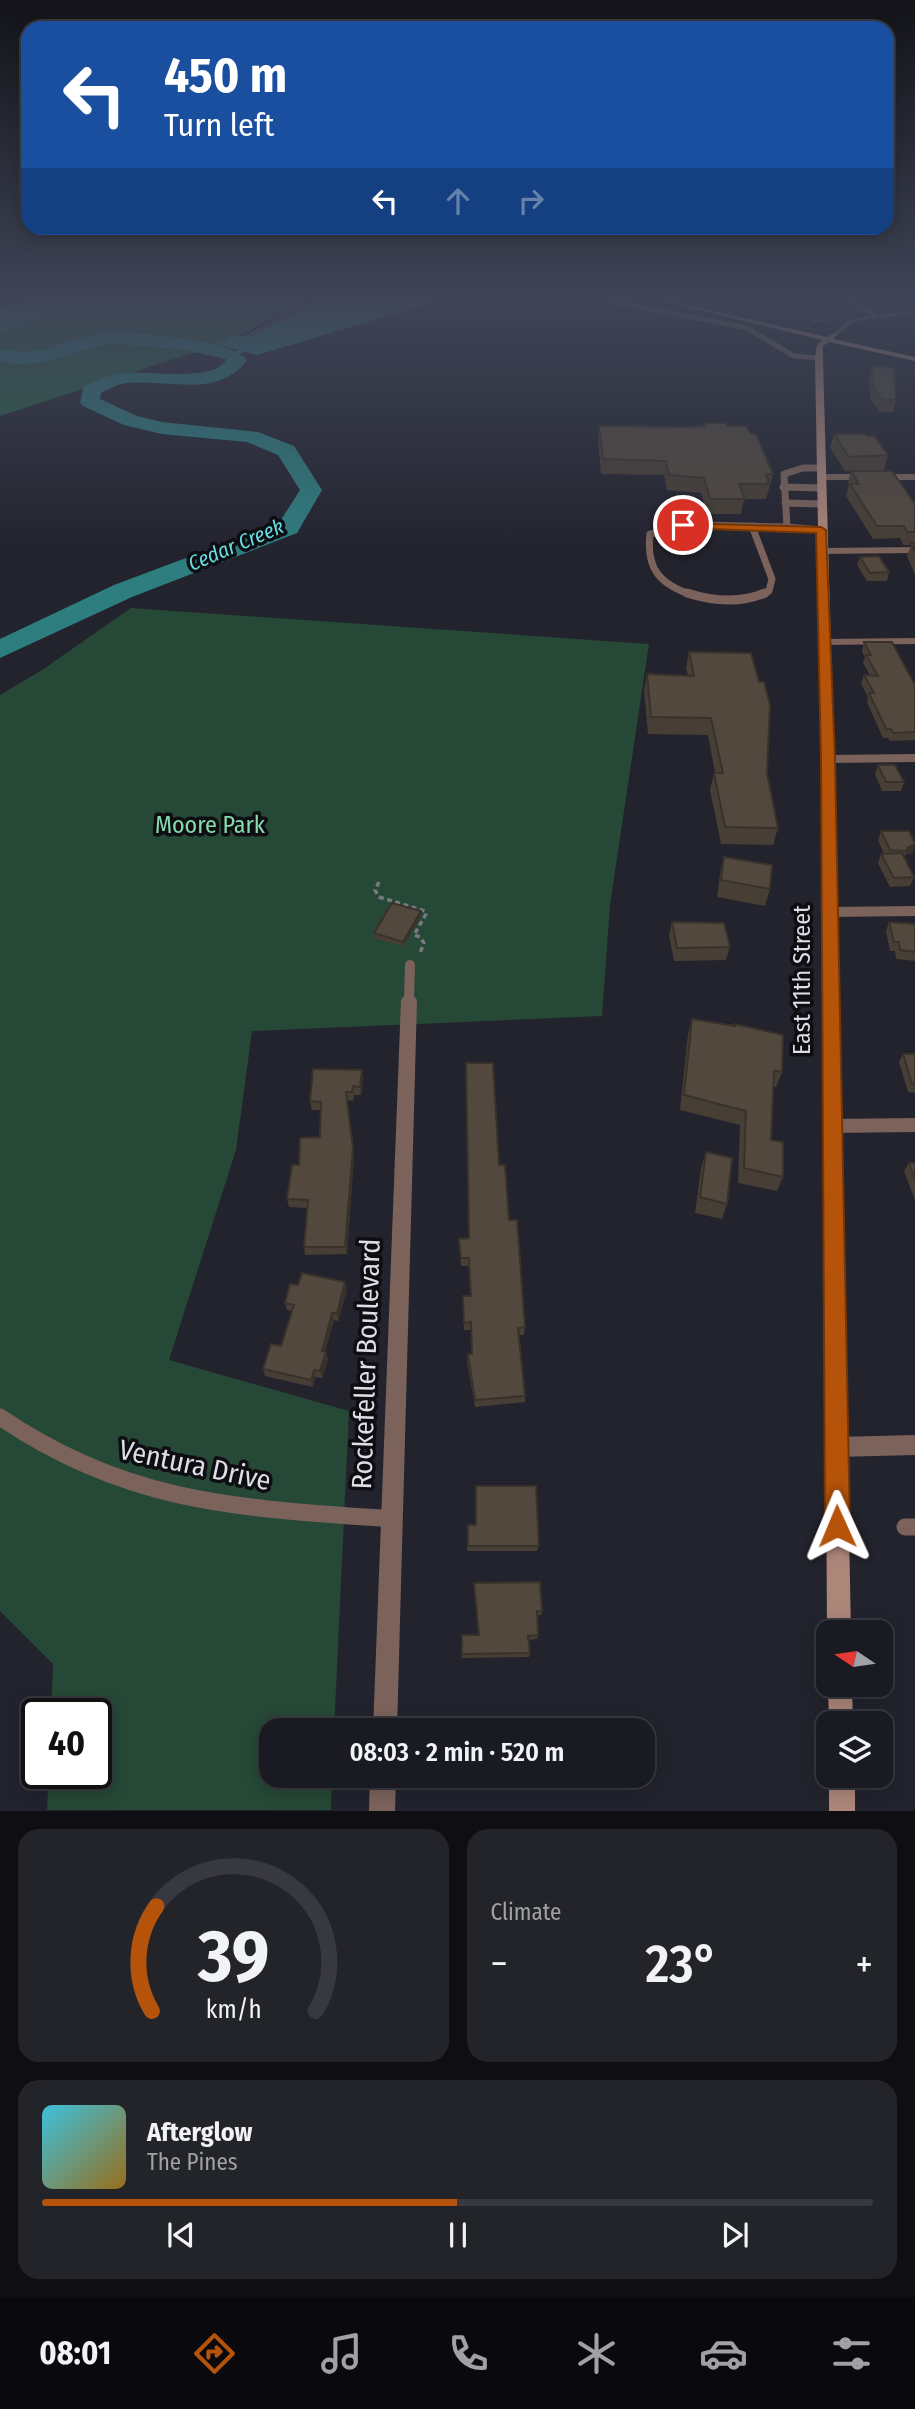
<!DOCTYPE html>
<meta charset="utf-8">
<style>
:root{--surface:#1a1a22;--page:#23232a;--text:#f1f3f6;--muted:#9fa1a5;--line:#383840;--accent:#b45309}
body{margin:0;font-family:"Fira Sans Condensed",sans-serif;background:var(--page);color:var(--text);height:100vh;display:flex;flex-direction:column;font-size:26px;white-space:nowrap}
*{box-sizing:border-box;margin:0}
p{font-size:23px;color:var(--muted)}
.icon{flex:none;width:38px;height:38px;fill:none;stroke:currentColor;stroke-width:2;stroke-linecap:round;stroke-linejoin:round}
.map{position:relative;height:1811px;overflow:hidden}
.drawer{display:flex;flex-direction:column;gap:18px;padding:18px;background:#0e0e13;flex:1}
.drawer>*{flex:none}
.hud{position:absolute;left:21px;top:21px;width:873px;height:214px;border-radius:21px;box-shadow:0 4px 18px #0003,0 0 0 2px var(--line);background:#1a4fa0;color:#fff;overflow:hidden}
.needle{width:46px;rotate:283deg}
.fabs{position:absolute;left:816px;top:1620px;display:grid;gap:14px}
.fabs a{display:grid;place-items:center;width:77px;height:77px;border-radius:14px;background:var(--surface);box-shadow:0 4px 18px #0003,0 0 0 2px var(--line);font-size:35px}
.speed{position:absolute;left:21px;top:1698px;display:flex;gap:14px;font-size:35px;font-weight:700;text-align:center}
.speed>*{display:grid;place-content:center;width:91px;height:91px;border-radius:50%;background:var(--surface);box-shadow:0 4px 18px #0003,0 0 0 2px var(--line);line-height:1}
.speed .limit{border:4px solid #111;border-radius:10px;background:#fff;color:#111}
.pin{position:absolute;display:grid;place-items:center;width:60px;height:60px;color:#fff;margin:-30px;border:4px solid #fff;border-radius:50%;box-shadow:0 2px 7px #0007}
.me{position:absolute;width:77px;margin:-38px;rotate:359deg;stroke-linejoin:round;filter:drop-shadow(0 0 5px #0008)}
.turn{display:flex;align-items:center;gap:24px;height:147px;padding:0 28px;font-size:32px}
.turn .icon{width:91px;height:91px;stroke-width:2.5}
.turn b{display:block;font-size:49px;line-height:60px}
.lanes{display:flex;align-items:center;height:66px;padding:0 28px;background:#0003;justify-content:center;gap:35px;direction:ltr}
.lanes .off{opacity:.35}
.big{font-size:52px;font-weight:600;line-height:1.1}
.drawer .widget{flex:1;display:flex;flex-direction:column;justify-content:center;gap:10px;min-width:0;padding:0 24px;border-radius:21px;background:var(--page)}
.drawer .dial{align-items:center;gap:0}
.dial svg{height:182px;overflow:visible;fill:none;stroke:var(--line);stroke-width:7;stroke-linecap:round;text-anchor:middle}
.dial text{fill:var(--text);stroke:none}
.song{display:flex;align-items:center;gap:21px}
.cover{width:84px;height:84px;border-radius:10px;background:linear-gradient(135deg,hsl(190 70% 55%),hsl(40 70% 35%))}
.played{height:7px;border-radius:4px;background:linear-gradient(90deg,var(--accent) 50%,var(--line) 50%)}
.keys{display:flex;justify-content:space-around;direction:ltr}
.heat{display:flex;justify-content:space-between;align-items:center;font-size:38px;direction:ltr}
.drawer .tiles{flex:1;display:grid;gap:18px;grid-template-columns:1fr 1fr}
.widget:last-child{grid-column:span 2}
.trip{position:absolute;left:259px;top:1718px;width:396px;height:70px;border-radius:21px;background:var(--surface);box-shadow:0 4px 18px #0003,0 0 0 2px var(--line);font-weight:600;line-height:70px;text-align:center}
.tab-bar{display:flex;height:112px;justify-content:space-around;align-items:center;background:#0a0a0e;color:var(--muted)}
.tab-bar .icon{width:49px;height:49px}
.tab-bar .on{color:var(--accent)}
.tab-bar b{font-size:32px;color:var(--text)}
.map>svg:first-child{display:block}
.green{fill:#264836}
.forest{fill:#286145}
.water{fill:#2e7e80}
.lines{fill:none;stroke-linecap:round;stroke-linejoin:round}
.stream{stroke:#2e7e80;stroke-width:3.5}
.river{fill:#2e7e80;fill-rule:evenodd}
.path-far1{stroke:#797983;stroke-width:2;stroke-dasharray:2.5 2;stroke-linecap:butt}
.path{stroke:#797983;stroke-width:3.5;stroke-dasharray:5 3.5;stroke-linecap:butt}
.lane-far4{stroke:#7b635b;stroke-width:5}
.lane-far3{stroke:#7b635b;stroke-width:7}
.lane-far2{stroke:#7b635b;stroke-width:9}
.lane-far1{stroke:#7b635b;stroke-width:10}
.lane{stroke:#7b635b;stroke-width:17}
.street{fill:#7b635b;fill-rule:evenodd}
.secondary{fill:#ad867a;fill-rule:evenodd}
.wall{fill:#473e35}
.shaded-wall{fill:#39322b}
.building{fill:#52483e;stroke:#39322b;stroke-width:2}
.route{fill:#b45309;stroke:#753606;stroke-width:2}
.labels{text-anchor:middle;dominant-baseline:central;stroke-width:7;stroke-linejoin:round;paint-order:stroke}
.far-water-label{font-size:21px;font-style:italic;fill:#67dde1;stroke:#0d0d12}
.park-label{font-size:24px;fill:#85dbad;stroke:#0d0d12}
.street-label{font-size:24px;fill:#dedee6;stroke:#0d0d12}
.near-street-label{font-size:28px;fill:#dedee6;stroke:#0d0d12}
</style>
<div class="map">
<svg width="915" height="1811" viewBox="0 0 915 1811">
<rect width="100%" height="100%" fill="#23232e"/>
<path class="green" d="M131,608L649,644L610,905L602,1016L252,1031L236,1150L169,1360L349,1411L334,1731H271V1776H332L331,1810H47L49,1773H96V1713H51L53,1664L0,1611V695L42,670Z"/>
<path class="forest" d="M59,301H308L217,345L0,416V326Z"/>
<g class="water">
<path d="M28,301H88L0,332V309Z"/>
<path d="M319,301H436L257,355L217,345L233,336H251Z"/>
</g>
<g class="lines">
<path class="stream" d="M232,355L247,349"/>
<path class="river" d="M111,332C139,333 231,339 247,360C217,401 163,377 121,384C114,386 107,390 101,393L100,399L137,416L162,422L258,432L294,446L322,490L297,533L132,597L0,658V639L114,585L279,523L300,490L278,455L247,442L162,434L124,425L83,406L80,402L84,386C96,381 107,375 121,373C144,370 217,383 226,359L184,350L111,343L39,363L13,364L0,360V349C46,360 68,335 111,332Z"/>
<g class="path-far1">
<path d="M749,301L761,309"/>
<path d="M734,303L750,304"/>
<path d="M770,313L777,308"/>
<path d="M813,321H831"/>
<path d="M247,336L313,301"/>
</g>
<path class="path" d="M379,882L375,890L379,897L425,911L426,914L414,935L420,937L424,943L420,953"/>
<g class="lane-far4">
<path d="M609,301L747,328L794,356L819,358"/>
<path d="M848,301L876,315"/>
</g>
<g class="lane-far3">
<path d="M821,468H803L784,474L787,527L821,530"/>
<path d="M783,487L821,488"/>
<path d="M785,503L821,504"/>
<path d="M752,526L772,579L769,591L761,595"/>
<path d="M692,595C659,584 646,568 650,534L700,525L787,527"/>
</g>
<path class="lane-far2" d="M687,593C712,601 739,604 765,593"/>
<path class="lane-far1" d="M409,1000L410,965"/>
<g class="lane">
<path d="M0,1417C129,1505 242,1508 392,1519"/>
<path d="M905,1527H915"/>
</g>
<g class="street">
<path d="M915,310V314L855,321L836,336L831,335L851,319Z"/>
<path d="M915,474V480H822L818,477L822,474Z"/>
<path d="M915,547V553L822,554L817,551L822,548Z"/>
<path d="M915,638V644L824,645L819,642L824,639Z"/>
<path d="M915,754V762L828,763L822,759L828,755Z"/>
<path d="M915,906V916L830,917L823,912L830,907Z"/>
<path d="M409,994L414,996L417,1000L397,1731H373L401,1000L404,996Z"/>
<path d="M915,1118V1132L831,1133L825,1131L823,1126L825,1121L831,1119Z"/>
<path d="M915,1435V1455L836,1457L829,1454L826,1447L829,1440L836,1437Z"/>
<path d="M370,1776H396L395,1811H369Z"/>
</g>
<g class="secondary">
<path d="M662,301H671L827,337L834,333L837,335L833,339L915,357V361L829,342L823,346V358L834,759L851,1633H827L822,759L815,358L817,345L822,340Z"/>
<path d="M828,1685H852L853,1724H829Z"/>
<rect x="829" y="1776" width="26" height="35"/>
</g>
</g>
<g class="wall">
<path d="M872,366L896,400L893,412H880L870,398L869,378Z"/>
<path d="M705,423L727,426L773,474L766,499H744L741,514H707L701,493L667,490L664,475L601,474L598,440L599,426L687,427L704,426Z"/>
<path d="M834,434L867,436L888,455L884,470L867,471L915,504V575L907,556L911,545H903L900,538L873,539L846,496L849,485L848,483L851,471H845L830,448Z"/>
<path d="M860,557L889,572L887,581H867L857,565Z"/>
<path d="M864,642L915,685V740L890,741L888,738H883L867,702L868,697L861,683L864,675H870L863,663L865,658L862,651Z"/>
<path d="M689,652L767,773L778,828L773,845L721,844L710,790L714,773H715L708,735L648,734L644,691L647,674L688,676L686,668Z"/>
<path d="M878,765L904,782L901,791H882L875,774Z"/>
<path d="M881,831L915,843L912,853L905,855L904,858L914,877L910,886L890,887L878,863L881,854H884L878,840Z"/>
<path d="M724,857L770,889L765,906L717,897L720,874Z"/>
<path d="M421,916L403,946L374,938V933Z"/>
<path d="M672,922L730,947L726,960L674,961L669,935Z"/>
<path d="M889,922L915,924V961L896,959L895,951H890L886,931Z"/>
<path d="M692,1019L782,1072L776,1087H773L771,1140L783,1177L777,1191L738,1183L740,1125L680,1110L688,1034Z"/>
<path d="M903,1054H915V1093L908,1092L899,1062Z"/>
<path d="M363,1078L361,1095H354L353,1101L347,1100L354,1156L347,1254L305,1255L304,1247L307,1208L289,1207L287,1199L299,1165L320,1137L321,1110H312L310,1101Z"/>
<path d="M706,1152L727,1204L722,1219L695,1213L701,1168Z"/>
<path d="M909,1163H915V1200L904,1171Z"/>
<path d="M499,1165L509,1220L525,1327L524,1335H519L525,1396V1402L475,1407L467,1361L468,1354H472L471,1330H464L463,1296H470L469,1266H461L459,1239L468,1238Z"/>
<path d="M298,1285L347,1290L338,1321L334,1320L325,1352L328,1359L322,1378L315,1377L313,1387L265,1376L263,1369L281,1346L292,1311L287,1310L285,1303Z"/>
<path d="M468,1525L539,1546L537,1551H467Z"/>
<path d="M474,1583L542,1611L541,1615H537L538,1635L537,1639L529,1640L530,1653L529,1657L462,1658V1635H478Z"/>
</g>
<g class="shaded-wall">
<path d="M915,844L912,853L905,855L907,851V848Z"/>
<path d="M421,911V916L403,946V942Z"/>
<path d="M362,1070L363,1078L361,1095L360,1087Z"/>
<path d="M346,1092L354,1156L347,1254L345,1247Z"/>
<path d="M345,1282L347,1290L338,1321L337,1313Z"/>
<path d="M332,1313L334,1320L323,1358L322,1351Z"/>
<path d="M326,1352L328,1359L322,1378L320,1371Z"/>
<path d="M314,1370L315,1377L313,1387L311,1380Z"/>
</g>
<g class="building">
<path d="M872,366L894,368L896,400H883L873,387Z"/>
<path d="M705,423H726L727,426H746L751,434H756L773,474H766L769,484H739L745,499H710L704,478L669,475L666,461L603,459L599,426L687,427L706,426Z"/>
<path d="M834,434H865L867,436H874L888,455L849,457Z"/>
<path d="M851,471H892L915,504V532H907L904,526H877L850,484H859Z"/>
<path d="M911,543H915V552Z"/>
<path d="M879,556L889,572L870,573L860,557Z"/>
<path d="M864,642H892L915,685V732L893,733L891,729H886L869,693H874L864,675L878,676L866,655H871Z"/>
<path d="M689,652L751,653L759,682H764L770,705L767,773L778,828L725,827L714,773H723L711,718L651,717L647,674L694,676Z"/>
<path d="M878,765H895L904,782H886Z"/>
<path d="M881,831H909L915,844L907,848V851L890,850Z"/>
<path d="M902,853L914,877L894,878L881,854Z"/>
<path d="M724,857L772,865L770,889L721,880Z"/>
<path d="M392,903L421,911L403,942L374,933Z"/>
<path d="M672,922L724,923L730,947L677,948Z"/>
<path d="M889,922L915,924V952L900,950L899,942H894Z"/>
<path d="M692,1019L735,1026V1024L783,1035L782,1072L774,1071L771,1140L783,1142V1177L744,1168L746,1111L684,1095Z"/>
<path d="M903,1054H915V1084H912Z"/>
<path d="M466,1063H493L499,1165H505L509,1220H517L525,1327L518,1328L525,1396L475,1400L468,1354H472L471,1322L464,1323L463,1296H471L469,1258H461L459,1239L469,1238Z"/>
<path d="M313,1069L362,1070L360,1087L353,1086L352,1092H346L353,1148L345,1247H304L308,1200L287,1199L292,1165H299L300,1138L320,1137L321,1102L310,1101Z"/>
<path d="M706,1152L732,1158L727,1204L700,1197Z"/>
<path d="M909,1163H915V1179Z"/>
<path d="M302,1273L345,1282L337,1313H332L322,1351L326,1352L320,1371L314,1370L311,1380L263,1369L271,1344L281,1346L294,1305L285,1303L290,1284L298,1285Z"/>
<path d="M476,1486H536L539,1546H468V1525H476Z"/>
<path d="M540,1582L542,1611H537L538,1635L528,1636L530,1653L462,1654V1635H479L474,1583Z"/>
</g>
<linearGradient id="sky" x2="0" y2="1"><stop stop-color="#131319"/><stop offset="0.54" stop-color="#3f4557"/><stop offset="1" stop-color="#3f4557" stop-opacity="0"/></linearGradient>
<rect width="915" height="554" fill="url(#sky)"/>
<path class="route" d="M680,523L821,527L826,530L835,759L850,1526L846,1535L837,1539L828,1535L825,1526L821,759L816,533L683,528L678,525Z"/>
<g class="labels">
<g class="far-water-label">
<text transform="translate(236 545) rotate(-23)">Cedar Creek</text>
</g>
<g class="park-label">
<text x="210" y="825">Moore Park</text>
</g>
<g class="street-label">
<text transform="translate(802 980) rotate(-90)">East 11th Street</text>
</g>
<g class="near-street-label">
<text transform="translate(366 1364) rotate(-88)">Rockefeller Boulevard</text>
<text transform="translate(195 1465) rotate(12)">Ventura Drive</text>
</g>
</g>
</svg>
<div class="fabs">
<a><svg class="needle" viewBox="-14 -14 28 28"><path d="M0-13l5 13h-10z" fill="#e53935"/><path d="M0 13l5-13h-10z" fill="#9fa1a5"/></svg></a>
<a><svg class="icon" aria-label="layers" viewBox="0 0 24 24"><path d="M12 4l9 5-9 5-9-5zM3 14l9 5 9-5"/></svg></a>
</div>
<div class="speed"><div class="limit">40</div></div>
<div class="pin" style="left:683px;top:525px;background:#d93025"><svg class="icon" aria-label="arrive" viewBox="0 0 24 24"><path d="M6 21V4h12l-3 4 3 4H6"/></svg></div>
<svg class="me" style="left:837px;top:1526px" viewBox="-20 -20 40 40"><path d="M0-17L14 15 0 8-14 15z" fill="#b45309" stroke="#fff" stroke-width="4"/></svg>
<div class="trip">08:03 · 2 min · 520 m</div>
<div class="hud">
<div class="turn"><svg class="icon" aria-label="left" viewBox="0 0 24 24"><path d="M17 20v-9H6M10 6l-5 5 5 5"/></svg><div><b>450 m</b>Turn left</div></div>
<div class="lanes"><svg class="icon" aria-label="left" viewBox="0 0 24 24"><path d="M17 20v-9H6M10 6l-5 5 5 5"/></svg><svg class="icon off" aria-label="ahead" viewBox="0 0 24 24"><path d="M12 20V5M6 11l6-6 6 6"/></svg><svg class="icon off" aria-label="right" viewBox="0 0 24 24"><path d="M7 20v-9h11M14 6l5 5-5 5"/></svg></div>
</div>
</div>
<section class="drawer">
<div class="tiles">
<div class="widget dial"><svg viewBox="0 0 100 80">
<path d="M14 69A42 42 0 1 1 86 69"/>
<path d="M14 69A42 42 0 0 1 16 23" stroke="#b45309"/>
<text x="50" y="56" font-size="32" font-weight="700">39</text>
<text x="50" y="72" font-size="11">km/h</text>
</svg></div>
<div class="widget"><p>Climate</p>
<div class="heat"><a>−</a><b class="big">23°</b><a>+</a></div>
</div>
<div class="widget">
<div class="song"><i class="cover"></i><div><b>Afterglow</b><p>The Pines</p></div></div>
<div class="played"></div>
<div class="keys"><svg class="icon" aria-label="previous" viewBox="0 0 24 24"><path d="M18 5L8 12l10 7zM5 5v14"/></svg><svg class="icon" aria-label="pause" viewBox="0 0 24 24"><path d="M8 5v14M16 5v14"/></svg><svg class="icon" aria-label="next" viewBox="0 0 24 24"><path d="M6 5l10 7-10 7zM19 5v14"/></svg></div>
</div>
</div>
</section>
<nav class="tab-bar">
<b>08:01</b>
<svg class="icon on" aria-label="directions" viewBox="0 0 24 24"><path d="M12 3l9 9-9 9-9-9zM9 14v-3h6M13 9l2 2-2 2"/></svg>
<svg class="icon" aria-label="music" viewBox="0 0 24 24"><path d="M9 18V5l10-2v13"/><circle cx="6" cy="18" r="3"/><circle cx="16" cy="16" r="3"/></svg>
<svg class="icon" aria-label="phone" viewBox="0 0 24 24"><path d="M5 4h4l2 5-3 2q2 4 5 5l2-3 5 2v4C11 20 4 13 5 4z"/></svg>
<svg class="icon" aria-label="climate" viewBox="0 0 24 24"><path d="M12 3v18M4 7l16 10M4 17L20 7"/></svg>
<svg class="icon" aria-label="car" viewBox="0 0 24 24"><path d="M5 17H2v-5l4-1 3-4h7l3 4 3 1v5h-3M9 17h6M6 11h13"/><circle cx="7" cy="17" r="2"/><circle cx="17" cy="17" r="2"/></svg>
<svg class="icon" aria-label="filters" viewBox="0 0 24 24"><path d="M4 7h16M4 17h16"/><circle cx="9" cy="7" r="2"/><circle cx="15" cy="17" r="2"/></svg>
</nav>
